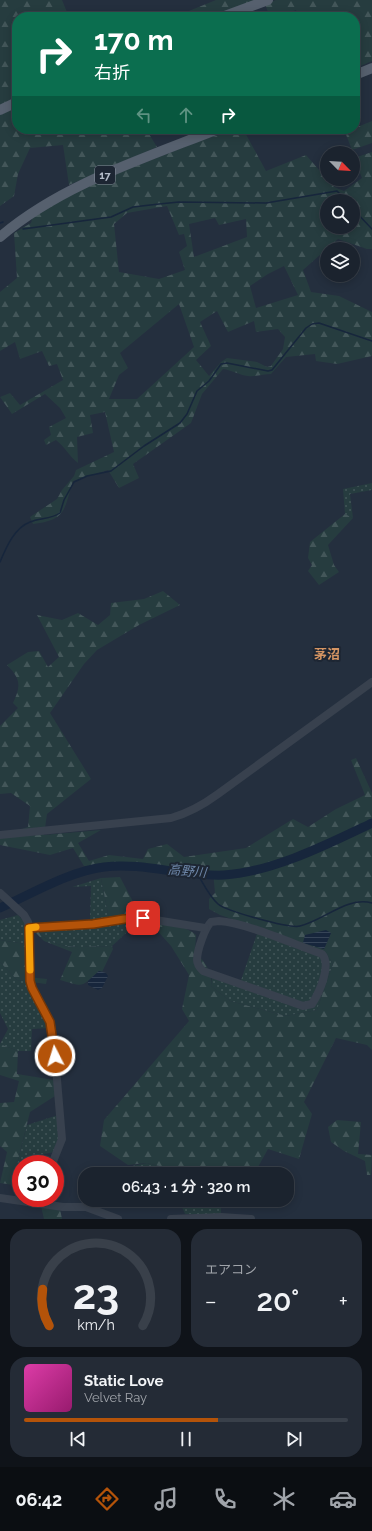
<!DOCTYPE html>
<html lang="ja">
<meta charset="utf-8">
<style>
:root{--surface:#1b232e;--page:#242b36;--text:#f1f3f6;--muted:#a0a4aa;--line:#39404a;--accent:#b45309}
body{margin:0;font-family:Raleway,"Noto Sans JP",sans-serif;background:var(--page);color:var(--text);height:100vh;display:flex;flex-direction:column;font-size:15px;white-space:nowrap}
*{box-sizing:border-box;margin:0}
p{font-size:13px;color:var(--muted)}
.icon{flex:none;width:22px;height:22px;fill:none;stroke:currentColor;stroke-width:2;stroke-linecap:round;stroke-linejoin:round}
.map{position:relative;height:1219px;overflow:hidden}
.sheet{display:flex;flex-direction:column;gap:10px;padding:10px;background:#0f1319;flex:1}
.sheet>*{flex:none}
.hud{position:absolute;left:12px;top:12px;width:348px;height:122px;border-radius:16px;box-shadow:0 2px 10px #0003,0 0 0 1px var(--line);background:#0b6e4f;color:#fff;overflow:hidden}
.needle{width:26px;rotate:114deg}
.fabs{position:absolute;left:320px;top:146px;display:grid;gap:8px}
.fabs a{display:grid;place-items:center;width:40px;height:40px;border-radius:50%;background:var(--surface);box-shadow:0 2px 10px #0003,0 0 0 1px var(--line);font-size:20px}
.speed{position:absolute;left:12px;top:1155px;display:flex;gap:8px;font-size:20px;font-weight:700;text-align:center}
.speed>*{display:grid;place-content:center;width:52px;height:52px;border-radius:50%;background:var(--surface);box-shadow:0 2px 10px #0003,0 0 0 1px var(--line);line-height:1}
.speed .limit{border:6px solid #d22;background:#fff;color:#111}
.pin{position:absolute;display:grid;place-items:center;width:34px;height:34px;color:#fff;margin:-17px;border-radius:8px;box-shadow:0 2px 6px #0006}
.me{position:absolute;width:44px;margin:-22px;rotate:355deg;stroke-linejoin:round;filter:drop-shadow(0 0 3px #0008)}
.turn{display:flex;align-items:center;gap:14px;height:84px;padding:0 16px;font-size:18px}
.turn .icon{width:52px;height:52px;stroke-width:2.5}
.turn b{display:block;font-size:28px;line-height:34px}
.lanes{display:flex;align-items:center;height:38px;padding:0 16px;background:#0003;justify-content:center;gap:20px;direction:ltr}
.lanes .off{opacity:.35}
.big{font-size:30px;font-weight:600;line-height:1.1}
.sheet .tile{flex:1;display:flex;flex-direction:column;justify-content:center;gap:6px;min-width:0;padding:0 14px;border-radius:16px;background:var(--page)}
.sheet .dial{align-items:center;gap:0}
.dial svg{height:104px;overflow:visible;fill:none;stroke:var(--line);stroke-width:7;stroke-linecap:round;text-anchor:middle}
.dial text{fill:var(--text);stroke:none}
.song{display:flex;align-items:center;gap:12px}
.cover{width:48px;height:48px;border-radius:6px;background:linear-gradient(135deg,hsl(320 70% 55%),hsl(320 70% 35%))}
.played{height:4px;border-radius:2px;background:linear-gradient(90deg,var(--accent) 60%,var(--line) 60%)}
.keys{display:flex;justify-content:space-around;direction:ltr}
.heat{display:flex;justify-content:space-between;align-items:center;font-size:22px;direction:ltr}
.sheet .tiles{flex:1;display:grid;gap:10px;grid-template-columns:1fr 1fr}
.tile:last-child{grid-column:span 2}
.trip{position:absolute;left:78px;top:1167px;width:216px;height:40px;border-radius:16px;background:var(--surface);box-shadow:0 2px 10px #0003,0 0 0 1px var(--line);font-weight:600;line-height:40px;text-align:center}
.dock{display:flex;height:64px;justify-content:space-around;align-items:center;background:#0b0e12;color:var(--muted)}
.dock .icon{width:28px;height:28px}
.dock .on{color:var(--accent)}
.dock b{font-size:18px;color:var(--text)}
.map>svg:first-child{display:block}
.grass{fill:url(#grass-dots)}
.forest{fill:url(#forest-firs);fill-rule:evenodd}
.water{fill:url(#water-rules)}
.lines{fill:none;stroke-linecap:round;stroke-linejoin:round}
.stream{stroke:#17263c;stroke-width:1.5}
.river{stroke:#17263c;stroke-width:9}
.minor{stroke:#38414e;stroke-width:8}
.major{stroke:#56606e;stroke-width:10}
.route-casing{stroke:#753606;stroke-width:10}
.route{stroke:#b45309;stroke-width:7}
.slow{stroke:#f59e0b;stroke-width:7}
.labels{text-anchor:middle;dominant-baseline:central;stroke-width:4;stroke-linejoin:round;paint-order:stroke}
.shield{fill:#1d2633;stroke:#878f9c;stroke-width:1}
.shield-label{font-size:11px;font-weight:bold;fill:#b4bcc9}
.neighbourhood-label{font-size:13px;font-weight:bold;fill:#d59563;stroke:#1d2633}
.water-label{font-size:13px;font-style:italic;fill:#6d86a8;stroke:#1d2633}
</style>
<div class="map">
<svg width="372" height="1219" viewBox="0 0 372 1219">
<defs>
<pattern id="grass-dots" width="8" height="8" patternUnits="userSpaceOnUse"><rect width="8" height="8" fill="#263c3f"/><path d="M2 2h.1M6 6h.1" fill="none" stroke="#435659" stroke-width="1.8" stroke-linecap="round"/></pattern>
<pattern id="forest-firs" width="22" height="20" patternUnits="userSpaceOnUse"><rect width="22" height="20" fill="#263c3f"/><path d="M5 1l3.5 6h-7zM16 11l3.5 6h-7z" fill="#435659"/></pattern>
<pattern id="water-rules" width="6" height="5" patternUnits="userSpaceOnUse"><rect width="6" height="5" fill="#17263c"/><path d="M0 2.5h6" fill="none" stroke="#364457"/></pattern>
</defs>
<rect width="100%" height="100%" fill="#242f3e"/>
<g class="grass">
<path d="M372,483V490L350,494L353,518L345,514L343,489Z"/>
<path d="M101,878L109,919L90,922L91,886L72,887Z"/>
<path d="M18,915L25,923V944L0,940V920Z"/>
<path d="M138,922L112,946C87,946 54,953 37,930Z"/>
<path d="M259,928L324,949L333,964L317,1010L286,1016L230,1001L211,986L212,978L239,986Z"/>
<path d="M0,962L17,980L27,981L50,1028L32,1029L31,1051H18L0,1044L8,1029L0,1013Z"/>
<path d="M58,1115L61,1139L55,1152L38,1155L37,1164H17L27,1125Z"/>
<path d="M147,1163L192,1174H144L128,1169L127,1167Z"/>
<path d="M179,1200H224H221V1214H185Z"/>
</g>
<g class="forest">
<path d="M0,0H62L69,17H17V99L0,106Z"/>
<path d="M216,0H257L213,17H174Z"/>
<path d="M276,0H372V61L356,68L355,17H299L296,10L275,17H270L265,4Z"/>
<path d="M17,107V129H146L157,147L69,185L63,145L30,148L18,174L14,196L0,206V115Z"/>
<path d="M372,121V143L352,150L345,132Z"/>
<path d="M239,129H243L266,171L306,155L334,187L344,191L362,178L354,158L372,152V249H367L338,239L303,270L311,292L339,296L372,312V356L337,364L316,361L315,354L286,357L271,374C264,374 255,377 248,376C239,375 232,370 223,369L202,394L191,423L133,464L139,478L119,488L108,470L73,481C64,509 67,520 33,524L30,517L57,499L62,490L74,476L76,470L114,452L105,412L90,415L93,433L77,437L78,463C69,456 65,447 56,440L46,445L44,440L51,435L49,427L66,418L60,408L45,394L12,414L0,397L10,393L20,405L63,380L57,364L49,366L42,351L20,359L15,342L0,351V292L17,278L14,233L31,223L33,216L95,182L205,139ZM327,201H353V227H327ZM167,206L179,235L184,234L187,246L179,252L185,270L159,279L119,272L114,224L127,213ZM215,218L219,225L246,219L247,237L194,257L189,224ZM284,266L298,295L256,308L250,286L268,274ZM179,304L194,347L137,399H109L119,375L128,368L120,353ZM217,311L228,332L254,321L256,332L278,329L285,337L283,349L271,366L267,367L257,362L227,358L221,362L209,376L196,360L211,346L200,322Z"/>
<path d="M345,514L353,518L328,545L334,565L339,572L319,585L308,571L312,565L308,558L310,542Z"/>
<path d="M163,591L180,605L139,625L97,650L84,664L50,713L91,779L47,814L44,835L101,830L78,843L89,861L109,855L143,859L148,849L167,844L184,857L246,848L293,819L308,827L336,809L365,795L351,760L356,758L372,793V1050L367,1045L336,1038L304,1102L312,1114L299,1159L268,1149L258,1167L261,1174H192L147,1163L128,1165L100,1146L104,1120L189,1021L182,1009L189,975L171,946L155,928L157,924C170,925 187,926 196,935L195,951C204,962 213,971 211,986L230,1001L286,1016L317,1010L333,964L324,949L331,933L306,935L303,943L220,915L209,909V899L215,893L213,871L135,864L84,866L73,848L50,855L0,845V836L28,827L30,806L11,793L0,794V726L18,708L13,703C21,686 21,679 7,665L28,652L39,651L48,667L59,657L37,615L62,620L78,613L98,625L110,615L111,603L144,599Z"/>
<path d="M120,877L140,915L109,919L101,878Z"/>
<path d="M37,930C54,953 87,946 112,946L113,949L102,972L99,971C80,988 85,987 60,980L72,952L44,941L34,931Z"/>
<path d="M0,940L25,944L27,977L47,979L46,984L17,980L0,962Z"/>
<path d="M0,1044L18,1051L17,1074L54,1080L55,1096L30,1112L17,1164L21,1165V1186L0,1183L7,1152L0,1146V1103L14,1102L19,1081L0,1075Z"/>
<path d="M337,1120L361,1122L358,1154L372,1155L371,1175H367L365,1161L344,1151L331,1142L328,1127Z"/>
<path d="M41,1206L60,1209L62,1219H44Z"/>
</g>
<g class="water">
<path d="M326,930L331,933L324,949L303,943L305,935Z"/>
<path d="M99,971L106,973L108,976L102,988L98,990L88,985V981Z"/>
</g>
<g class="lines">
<g class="stream">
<path d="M353,209L372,229"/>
<path d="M0,223L3,222"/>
<path d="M23,229L111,217L133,207L159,204L179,202L266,203L337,191L347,201"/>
<path d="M0,562C6,548 14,528 30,522C40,518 51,519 60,513L64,500L74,482L87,476L111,471L144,446L180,423L187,414L197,391L209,381L221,364L227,363L268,371L272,370L306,328L312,324L319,323L372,341"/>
<path d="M197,873C203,883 209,896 218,904C226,911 290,929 300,926C323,921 347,896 372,903"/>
</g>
<path class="river" d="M0,908C31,894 70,871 104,867C144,862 184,877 224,875C273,872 328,844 372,823"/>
<g class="minor">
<path d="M0,835L171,818C189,813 203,805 218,794L372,682"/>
<path d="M0,893L24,915L28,922L29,928L30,981L32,988L50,1022L54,1044L62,1139L52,1164"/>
<path d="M219,921C247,923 293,944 322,954C332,965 319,993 312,1004L303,1006L203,971C200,968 197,964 197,960C197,950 205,928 211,922Z"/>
<path d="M29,928L93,924L124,919L143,918L205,928"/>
<path d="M0,1198L63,1207H86L118,1219"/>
<path d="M171,1219L221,1217L251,1219"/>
</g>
<g class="major">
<path d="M222,17L268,0"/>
<path d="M355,75L372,68"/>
<path d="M0,110L17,102"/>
<path d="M0,237C60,185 145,158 218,129"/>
</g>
</g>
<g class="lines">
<defs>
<path id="route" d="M55,1056L50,1022L32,988L30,981L29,928L93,924L124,919L143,918"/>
</defs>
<use href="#route" class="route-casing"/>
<use href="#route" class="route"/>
<path class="slow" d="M30,970L29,928L36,927"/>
</g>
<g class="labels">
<rect class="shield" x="95" y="166" width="20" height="18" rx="3"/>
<g class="shield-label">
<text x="105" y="175">17</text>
</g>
<g class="neighbourhood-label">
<text x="327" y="654">茅沼</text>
</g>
<g class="water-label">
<text transform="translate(187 871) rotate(5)">高野川</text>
</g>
</g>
</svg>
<div class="fabs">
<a><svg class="needle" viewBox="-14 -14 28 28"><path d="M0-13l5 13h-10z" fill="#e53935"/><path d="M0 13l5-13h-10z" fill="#a0a4aa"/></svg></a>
<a><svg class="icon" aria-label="search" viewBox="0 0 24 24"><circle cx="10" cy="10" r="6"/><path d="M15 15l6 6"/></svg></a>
<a><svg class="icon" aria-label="layers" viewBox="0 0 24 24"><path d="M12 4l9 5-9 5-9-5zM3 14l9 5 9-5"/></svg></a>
</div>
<div class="speed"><div class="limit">30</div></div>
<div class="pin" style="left:143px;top:918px;background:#d93025"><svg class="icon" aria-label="arrive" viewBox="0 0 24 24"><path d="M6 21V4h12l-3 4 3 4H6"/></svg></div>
<svg class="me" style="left:55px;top:1056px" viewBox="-20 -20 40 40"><circle r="17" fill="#b45309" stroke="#fff" stroke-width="3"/><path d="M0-11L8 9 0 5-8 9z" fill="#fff"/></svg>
<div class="trip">06:43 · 1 分 · 320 m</div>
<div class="hud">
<div class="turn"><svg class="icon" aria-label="right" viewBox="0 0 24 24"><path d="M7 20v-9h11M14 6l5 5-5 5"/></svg><div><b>170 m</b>右折</div></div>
<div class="lanes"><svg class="icon off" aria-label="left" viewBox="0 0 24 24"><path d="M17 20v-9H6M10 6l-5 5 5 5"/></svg><svg class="icon off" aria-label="ahead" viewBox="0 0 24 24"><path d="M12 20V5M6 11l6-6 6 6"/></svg><svg class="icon" aria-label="right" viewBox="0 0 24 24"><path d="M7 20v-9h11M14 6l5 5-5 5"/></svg></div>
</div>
</div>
<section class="sheet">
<div class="tiles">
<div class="tile dial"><svg viewBox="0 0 100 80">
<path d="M14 69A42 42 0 1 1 86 69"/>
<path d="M14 69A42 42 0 0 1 9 41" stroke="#b45309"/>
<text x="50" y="56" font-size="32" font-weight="700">23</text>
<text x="50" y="72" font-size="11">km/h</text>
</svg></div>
<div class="tile"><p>エアコン</p>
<div class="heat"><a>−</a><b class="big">20°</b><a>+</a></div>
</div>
<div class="tile">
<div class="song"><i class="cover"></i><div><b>Static Love</b><p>Velvet Ray</p></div></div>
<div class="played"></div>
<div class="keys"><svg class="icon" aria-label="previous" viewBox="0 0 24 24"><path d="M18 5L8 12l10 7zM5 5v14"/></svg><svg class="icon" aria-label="pause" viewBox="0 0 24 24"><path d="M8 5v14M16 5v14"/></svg><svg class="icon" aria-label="next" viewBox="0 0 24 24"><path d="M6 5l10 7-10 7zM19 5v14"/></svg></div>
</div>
</div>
</section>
<nav class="dock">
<b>06:42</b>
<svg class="icon on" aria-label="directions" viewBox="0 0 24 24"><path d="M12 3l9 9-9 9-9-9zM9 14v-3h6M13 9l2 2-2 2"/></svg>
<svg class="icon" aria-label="music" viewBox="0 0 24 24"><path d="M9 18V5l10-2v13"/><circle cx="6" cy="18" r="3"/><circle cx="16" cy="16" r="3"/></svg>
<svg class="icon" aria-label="phone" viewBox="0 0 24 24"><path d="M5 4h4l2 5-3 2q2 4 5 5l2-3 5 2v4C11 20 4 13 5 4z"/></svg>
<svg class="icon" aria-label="climate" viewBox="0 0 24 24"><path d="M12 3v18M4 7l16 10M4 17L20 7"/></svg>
<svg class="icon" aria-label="car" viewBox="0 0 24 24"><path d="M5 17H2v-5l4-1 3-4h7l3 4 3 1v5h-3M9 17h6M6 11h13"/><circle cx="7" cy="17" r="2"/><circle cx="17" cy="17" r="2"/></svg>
</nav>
